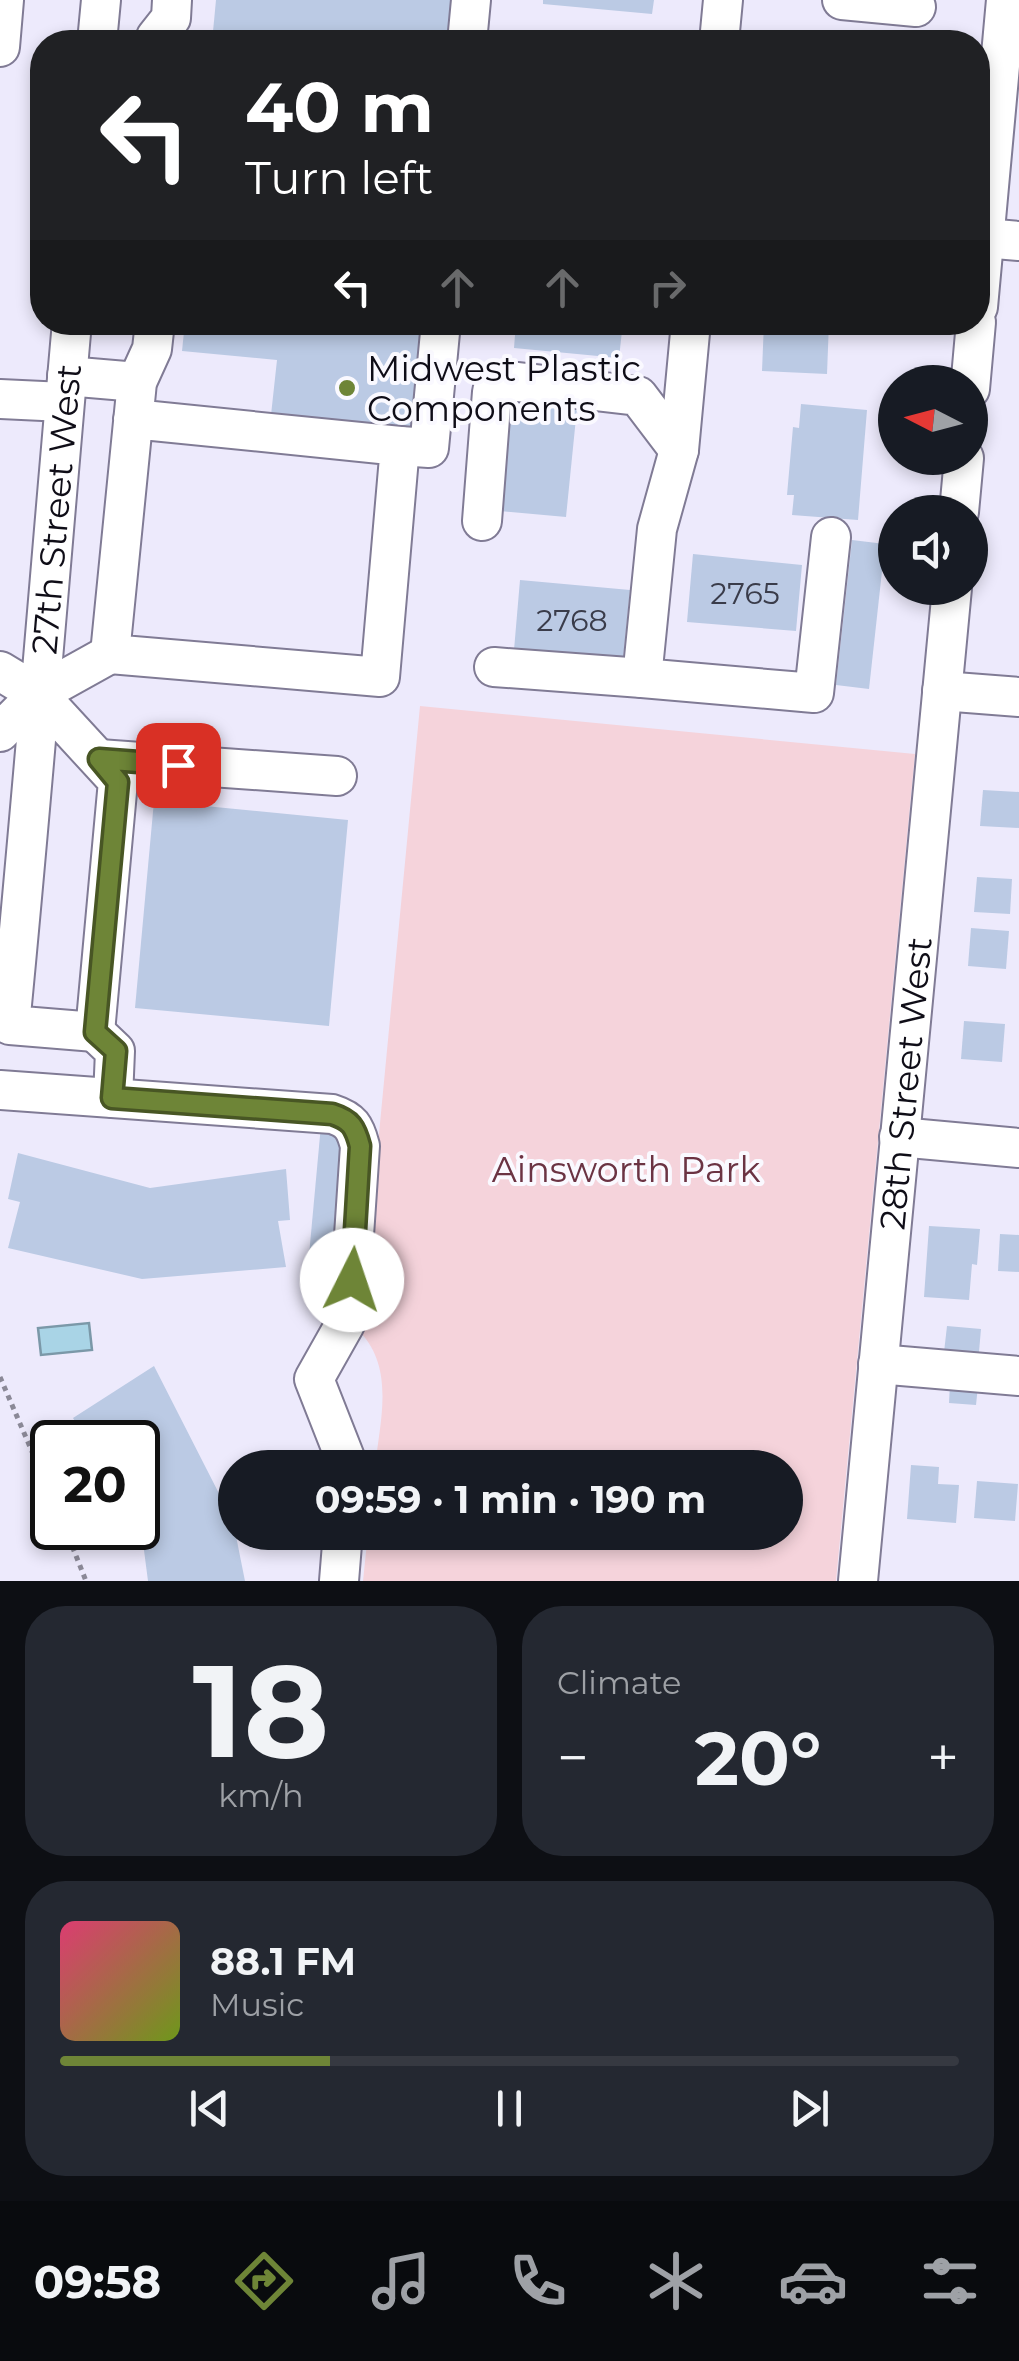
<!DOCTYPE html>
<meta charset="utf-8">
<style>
:root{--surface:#171b24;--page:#242831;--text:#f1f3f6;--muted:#9ea1a6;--line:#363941;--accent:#6e8537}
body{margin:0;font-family:Montserrat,sans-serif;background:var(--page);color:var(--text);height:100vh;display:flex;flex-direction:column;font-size:38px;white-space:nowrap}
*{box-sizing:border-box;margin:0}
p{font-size:32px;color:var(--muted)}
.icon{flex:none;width:55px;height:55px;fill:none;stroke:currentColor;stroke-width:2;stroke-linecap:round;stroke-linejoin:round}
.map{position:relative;height:1581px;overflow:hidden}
.panel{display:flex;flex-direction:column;gap:25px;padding:25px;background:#0d0f14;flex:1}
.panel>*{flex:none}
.banner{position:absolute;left:30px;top:30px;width:960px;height:305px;border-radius:40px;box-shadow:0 5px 15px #0003;background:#202124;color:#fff;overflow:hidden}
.needle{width:65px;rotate:276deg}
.buttons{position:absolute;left:878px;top:365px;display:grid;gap:20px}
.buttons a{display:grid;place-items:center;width:110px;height:110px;border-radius:50%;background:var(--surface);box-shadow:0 5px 15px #0003;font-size:50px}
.speed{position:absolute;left:30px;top:1420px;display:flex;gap:20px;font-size:50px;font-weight:700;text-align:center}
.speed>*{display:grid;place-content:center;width:130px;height:130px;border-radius:50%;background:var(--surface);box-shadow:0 5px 15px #0003;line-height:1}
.speed .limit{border:5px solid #111;border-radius:15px;background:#fff;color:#111}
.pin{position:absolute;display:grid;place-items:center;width:85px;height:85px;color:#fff;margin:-42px;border-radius:20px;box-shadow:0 5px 15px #0006}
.me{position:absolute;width:110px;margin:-55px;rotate:4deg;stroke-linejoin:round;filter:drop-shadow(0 0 8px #0008)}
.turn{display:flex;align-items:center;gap:35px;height:210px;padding:0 50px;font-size:45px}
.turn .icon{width:130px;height:130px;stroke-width:2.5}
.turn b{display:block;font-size:70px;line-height:85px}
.lanes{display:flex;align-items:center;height:95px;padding:0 50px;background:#0003;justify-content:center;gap:50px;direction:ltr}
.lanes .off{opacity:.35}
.big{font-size:75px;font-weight:700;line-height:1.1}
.panel .widget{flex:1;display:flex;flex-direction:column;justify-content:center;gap:15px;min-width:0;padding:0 35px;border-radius:40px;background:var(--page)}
.panel .dial{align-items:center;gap:0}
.dial b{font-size:130px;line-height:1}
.song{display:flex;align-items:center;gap:30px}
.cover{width:120px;height:120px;border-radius:15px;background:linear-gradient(135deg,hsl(340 70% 55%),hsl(80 70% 35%))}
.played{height:10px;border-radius:5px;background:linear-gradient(90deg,var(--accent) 30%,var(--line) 30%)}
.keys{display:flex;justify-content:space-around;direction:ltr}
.heat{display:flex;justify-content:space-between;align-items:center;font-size:55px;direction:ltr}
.panel .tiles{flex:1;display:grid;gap:25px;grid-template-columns:1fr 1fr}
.widget:last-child{grid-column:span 2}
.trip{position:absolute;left:218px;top:1450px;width:585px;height:100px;border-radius:50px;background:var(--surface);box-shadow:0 5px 15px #0003;font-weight:700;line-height:100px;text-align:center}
.tabs{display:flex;height:160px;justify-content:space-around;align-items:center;background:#090b0e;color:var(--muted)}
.tabs .icon{width:70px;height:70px}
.tabs .active{color:var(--accent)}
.tabs b{font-size:45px;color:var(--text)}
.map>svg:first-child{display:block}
.green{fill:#f5d3db}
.water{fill:#a9d4e6;stroke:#7b98a8;stroke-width:2.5}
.building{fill:#bbcae4}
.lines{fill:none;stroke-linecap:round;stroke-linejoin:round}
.minor-casing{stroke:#807b95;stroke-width:42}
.path{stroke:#8b8997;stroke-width:5;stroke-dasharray:5 5;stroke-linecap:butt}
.minor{stroke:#fff;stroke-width:38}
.route-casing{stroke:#485624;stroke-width:25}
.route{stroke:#6e8537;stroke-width:18}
.poi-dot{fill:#6e8537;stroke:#faf9ff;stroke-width:4}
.labels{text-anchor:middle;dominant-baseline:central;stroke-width:8;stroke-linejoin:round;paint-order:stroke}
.number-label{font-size:30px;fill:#3a3c4a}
.poi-label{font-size:35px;fill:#0f0d17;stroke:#faf9ff;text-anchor:start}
.street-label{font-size:35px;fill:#0f0d17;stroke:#faf9ff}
.park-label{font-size:35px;fill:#6b3343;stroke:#faf9ff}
</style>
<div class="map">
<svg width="1019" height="1581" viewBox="0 0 1019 1581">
<rect width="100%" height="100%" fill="#edeafc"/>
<path class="green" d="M420,706L915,754L836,1581H363L368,1533L785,1532V1468L375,1467C380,1421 395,1369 360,1332Z"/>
<path class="water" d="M89,1323L92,1350L41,1355L38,1328Z"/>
<g class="building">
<path d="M216,0H457L453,42H212Z"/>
<path d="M543,0H654L652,14L543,4Z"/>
<path d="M543,32L623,40V42H542Z"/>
<path d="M185,322H426L416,429L271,415L277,360L182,351Z"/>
<path d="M516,322H623L619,358L514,348Z"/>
<path d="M764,322H829L827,374L762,371Z"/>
<path d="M511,402L577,408L566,517L500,511Z"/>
<path d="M801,404L867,410L858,520L792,515L794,495H787L793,427L799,428Z"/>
<path d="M852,540L885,544L869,689L836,685Z"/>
<path d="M693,554L802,565L796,631L687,622Z"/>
<path d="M520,580L630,590L623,660L514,650Z"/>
<path d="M983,790L1019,792V828L980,826Z"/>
<path d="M154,801L348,820L329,1026L135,1008Z"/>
<path d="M977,877L1012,879L1010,914L974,912Z"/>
<path d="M971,928L1009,931L1006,969L968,966Z"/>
<path d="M964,1021L1005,1024L1002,1062L961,1059Z"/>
<path d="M321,1125L349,1142L338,1269L308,1266Z"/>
<path d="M18,1153L150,1188L286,1169L290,1220L278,1221L286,1267L142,1279L8,1248L20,1202L8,1199Z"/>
<path d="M929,1226L980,1229L977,1265L972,1264L969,1300L924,1297Z"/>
<path d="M1000,1234L1019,1235V1272L998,1271Z"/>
<path d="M947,1326L981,1329L978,1363L943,1361Z"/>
<path d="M154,1366L233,1521L245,1581H148L142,1535L138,1528V1442H87L73,1418Z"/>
<path d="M950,1383L978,1386L976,1405L949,1403Z"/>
<path d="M911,1465L939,1467L938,1484L959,1485L956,1523L907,1519Z"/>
<path d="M977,1481L1018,1484L1015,1521L974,1518Z"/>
</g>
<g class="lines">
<defs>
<g id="minor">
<path d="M842,0L916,7"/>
<path d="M97,42L101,0"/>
<path d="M156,42V37L171,18L172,0"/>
<path d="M467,42L471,0"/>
<path d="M719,42L723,0"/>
<path d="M0,47L4,0"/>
<path d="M984,238L1019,241"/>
<path d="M978,307L1006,0"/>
<path d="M691,322L679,450L657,529L642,678L814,693L831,537"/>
<path d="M67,376L137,382"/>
<path d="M970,389L976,322"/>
<path d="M0,399L64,402"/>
<path d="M133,419L400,446L380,677L110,654L137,382L152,349L155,322"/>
<path d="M400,446L429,448L441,322"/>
<path d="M959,512L964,458"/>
<path d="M482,521L492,392L510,381L638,396L679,450"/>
<path d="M494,667L642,678"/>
<path id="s1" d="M0,671L38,694L118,781L95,1032L10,1025C33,791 51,557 72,322"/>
<path d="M942,691L1019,697"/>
<path d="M0,732L38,694L110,654"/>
<path d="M99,759L337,776"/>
<path d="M95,1032L115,1051L113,1098"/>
<path d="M0,1090L332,1114C351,1120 355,1127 360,1146L351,1280L345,1324L314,1379L349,1468"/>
<path d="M899,1137L1019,1148"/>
<path d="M878,1364L1019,1376"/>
<path d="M339,1581L343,1532"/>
<path id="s2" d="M858,1581L952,588"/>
</g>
</defs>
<use href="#minor" class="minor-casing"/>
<g class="path">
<path d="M0,1377L52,1498"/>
<path d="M65,1528L86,1581"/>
</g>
<use href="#minor" class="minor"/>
</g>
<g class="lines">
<defs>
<path id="route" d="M178,765L99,759L118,782L95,1032L116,1051L112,1098L332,1114C351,1120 355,1127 360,1146L352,1280"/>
</defs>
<use href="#route" class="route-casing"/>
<use href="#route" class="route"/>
</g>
<circle class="poi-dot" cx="347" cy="388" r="10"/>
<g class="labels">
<g class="number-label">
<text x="745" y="593">2765</text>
<text x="572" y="620">2768</text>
</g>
<g class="poi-label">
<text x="367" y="368">Midwest Plastic<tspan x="367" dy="40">Components</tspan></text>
</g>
<g class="street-label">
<text stroke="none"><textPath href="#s1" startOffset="1018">27th Street West</textPath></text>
<text stroke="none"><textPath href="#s2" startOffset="500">28th Street West</textPath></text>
</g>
<g class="park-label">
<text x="626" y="1169">Ainsworth Park</text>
</g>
</g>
</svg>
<div class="buttons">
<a><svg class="needle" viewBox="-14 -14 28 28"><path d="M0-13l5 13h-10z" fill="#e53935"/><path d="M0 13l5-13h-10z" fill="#9ea1a6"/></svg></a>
<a><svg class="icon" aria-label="sound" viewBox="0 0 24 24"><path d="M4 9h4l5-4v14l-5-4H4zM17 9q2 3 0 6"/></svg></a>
</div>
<div class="speed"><div class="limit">20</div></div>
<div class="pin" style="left:178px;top:765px;background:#d93025"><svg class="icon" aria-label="arrive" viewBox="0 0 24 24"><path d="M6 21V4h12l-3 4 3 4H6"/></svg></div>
<svg class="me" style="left:352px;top:1280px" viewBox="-20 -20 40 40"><circle r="19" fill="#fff"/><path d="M0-13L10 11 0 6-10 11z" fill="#6e8537"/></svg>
<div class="trip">09:59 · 1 min · 190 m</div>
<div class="banner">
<div class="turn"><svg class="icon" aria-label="left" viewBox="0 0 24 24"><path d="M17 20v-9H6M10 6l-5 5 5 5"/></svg><div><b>40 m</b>Turn left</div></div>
<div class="lanes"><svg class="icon" aria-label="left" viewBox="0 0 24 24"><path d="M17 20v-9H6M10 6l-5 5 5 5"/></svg><svg class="icon off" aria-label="ahead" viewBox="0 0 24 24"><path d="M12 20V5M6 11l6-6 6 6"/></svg><svg class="icon off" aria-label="ahead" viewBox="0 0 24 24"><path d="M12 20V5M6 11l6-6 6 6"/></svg><svg class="icon off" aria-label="right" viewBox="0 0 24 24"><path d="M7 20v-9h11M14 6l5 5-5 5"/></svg></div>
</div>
</div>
<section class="panel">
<div class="tiles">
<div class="widget dial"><b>18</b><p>km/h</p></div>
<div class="widget"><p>Climate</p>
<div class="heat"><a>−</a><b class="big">20°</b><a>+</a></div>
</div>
<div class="widget">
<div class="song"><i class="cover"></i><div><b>88.1 FM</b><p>Music</p></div></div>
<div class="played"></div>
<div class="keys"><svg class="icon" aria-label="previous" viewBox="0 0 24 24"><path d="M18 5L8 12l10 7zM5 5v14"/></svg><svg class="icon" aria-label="pause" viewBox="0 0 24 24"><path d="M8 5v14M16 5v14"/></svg><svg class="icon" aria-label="next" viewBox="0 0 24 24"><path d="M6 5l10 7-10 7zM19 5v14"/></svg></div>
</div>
</div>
</section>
<nav class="tabs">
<b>09:58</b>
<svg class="icon active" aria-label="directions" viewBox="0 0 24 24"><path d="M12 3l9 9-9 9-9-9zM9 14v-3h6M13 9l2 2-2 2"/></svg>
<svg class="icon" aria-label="music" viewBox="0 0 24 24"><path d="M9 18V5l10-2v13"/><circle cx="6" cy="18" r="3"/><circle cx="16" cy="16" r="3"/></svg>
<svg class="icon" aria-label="phone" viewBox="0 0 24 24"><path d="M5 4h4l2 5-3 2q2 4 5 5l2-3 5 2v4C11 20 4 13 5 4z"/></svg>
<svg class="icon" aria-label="climate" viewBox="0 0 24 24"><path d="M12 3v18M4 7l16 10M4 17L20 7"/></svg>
<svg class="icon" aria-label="car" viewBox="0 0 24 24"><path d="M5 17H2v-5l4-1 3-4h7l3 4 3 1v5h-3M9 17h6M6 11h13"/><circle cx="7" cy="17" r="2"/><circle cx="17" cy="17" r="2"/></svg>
<svg class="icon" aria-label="filters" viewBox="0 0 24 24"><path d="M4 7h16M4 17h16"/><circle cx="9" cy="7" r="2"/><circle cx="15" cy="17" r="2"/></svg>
</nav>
